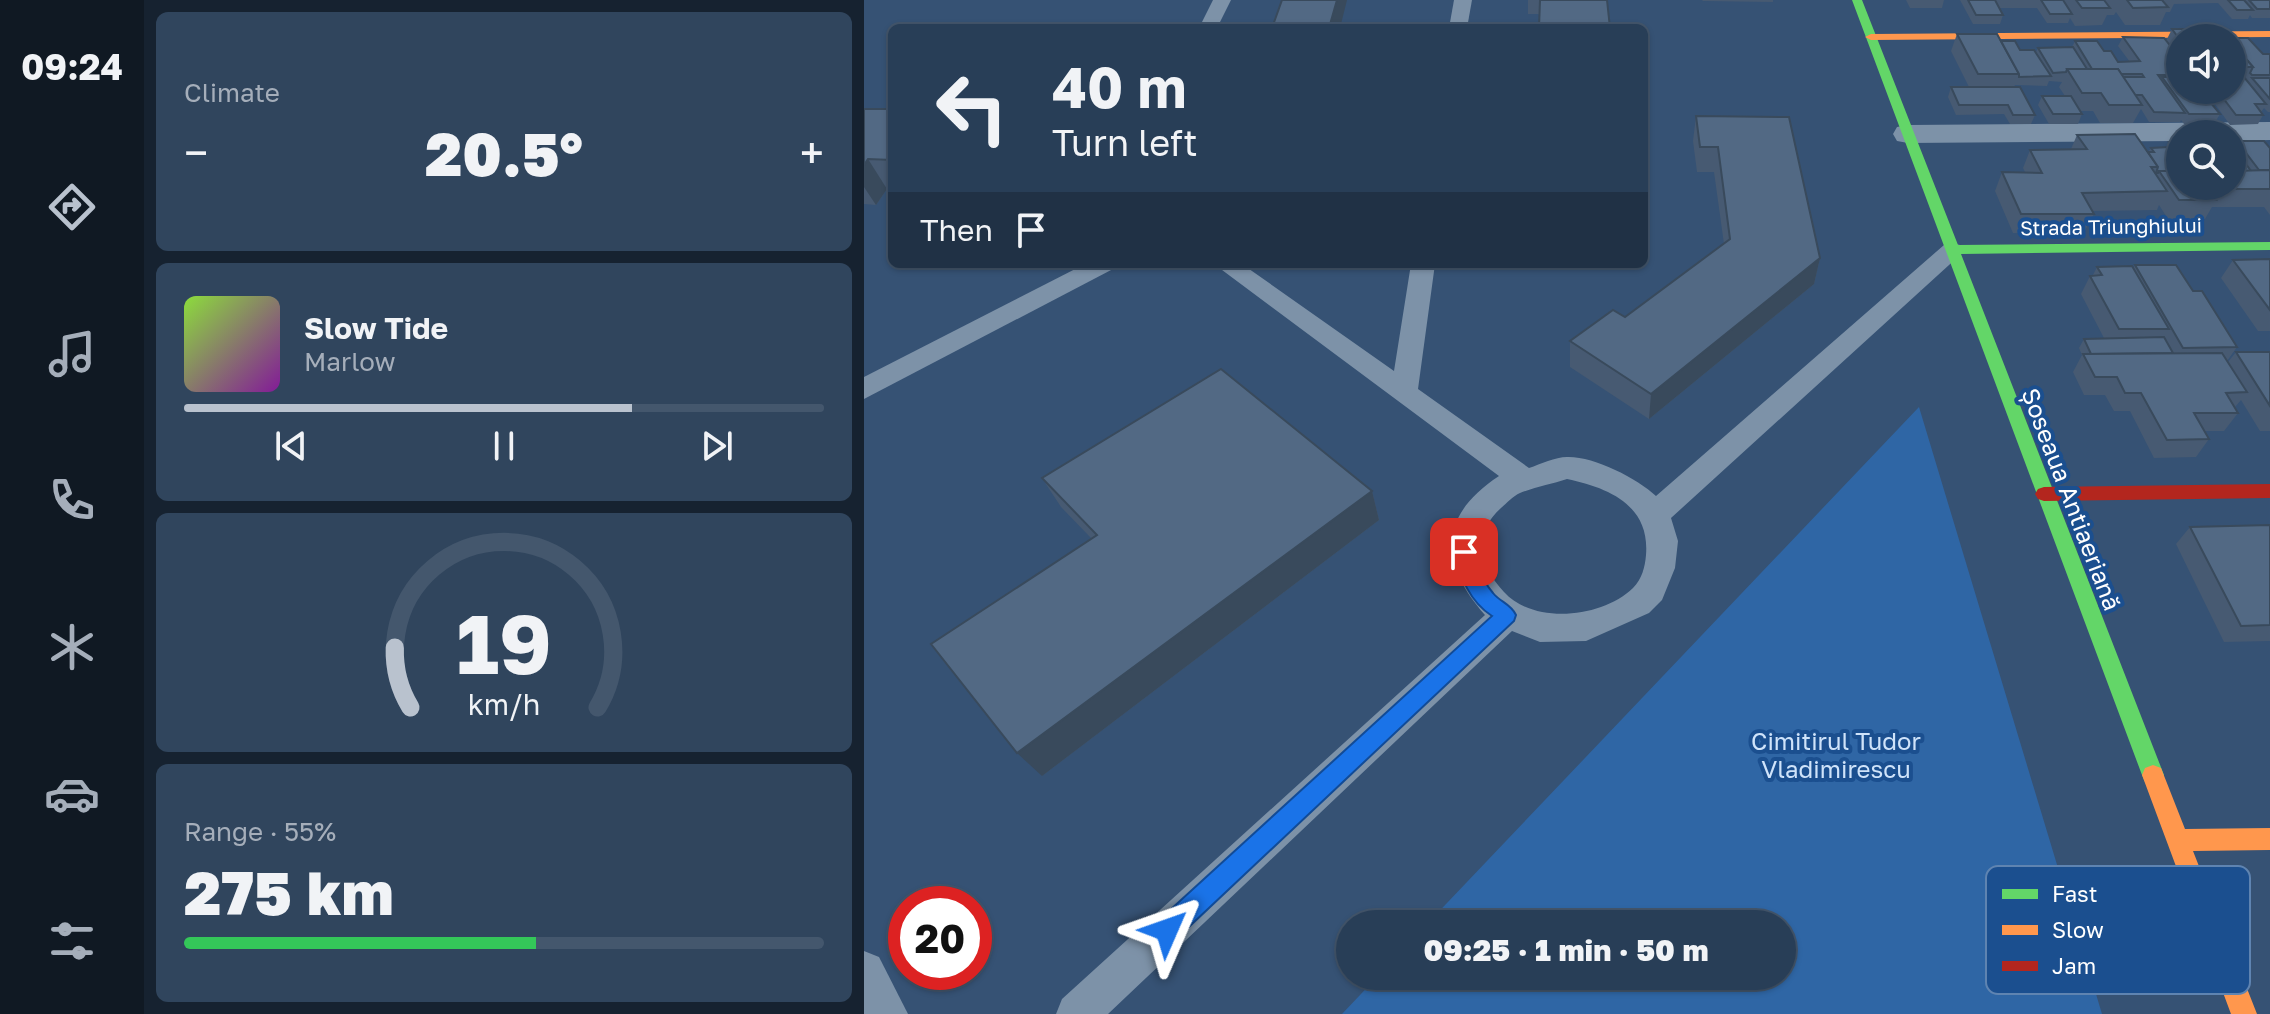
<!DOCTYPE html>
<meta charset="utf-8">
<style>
:root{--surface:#283e57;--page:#30455d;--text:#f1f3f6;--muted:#a5aeba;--line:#44576d;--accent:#b9c2ce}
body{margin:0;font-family:"Golos Text",sans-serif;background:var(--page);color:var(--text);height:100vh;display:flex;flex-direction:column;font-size:30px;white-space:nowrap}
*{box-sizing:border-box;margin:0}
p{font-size:26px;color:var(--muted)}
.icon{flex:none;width:44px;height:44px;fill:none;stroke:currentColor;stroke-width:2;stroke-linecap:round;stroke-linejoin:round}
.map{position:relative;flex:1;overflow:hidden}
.details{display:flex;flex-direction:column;gap:12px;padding:12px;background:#162230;width:720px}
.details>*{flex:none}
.top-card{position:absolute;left:24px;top:24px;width:760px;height:244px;border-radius:12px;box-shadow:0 2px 6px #0004,0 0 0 2px var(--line);background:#283e57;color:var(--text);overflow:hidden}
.controls{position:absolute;left:1302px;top:24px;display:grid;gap:16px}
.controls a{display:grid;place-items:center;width:80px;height:80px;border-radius:50%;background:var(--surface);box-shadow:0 2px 6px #0004,0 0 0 2px var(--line);font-size:40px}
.speed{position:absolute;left:24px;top:886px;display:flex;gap:16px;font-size:40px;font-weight:700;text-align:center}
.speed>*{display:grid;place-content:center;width:104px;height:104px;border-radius:50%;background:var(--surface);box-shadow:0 2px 6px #0004,0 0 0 2px var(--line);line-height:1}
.speed .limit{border:12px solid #d22;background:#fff;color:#111}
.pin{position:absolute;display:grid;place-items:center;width:68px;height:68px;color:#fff;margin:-34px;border-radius:16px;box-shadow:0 4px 12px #0006}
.me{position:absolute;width:88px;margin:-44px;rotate:47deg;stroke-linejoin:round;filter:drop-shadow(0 0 6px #0008)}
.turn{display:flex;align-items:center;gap:28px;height:168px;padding:0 32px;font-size:36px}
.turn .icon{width:104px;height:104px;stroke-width:2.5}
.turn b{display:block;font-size:56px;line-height:68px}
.then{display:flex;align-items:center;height:76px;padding:0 32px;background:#0003;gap:16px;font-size:30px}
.big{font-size:60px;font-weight:800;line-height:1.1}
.details .tile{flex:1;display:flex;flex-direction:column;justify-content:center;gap:12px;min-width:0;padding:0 28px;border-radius:12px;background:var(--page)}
.details .dial{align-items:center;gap:0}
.dial svg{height:208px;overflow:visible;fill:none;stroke:var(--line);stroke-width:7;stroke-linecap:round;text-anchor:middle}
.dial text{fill:var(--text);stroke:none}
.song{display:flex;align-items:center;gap:24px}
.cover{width:96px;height:96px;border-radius:12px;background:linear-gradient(135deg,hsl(90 70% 55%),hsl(290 70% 35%))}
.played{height:8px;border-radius:4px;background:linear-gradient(90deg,var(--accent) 70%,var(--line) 70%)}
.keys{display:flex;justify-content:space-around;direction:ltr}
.heat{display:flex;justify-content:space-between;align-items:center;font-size:44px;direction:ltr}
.charge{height:12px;border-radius:6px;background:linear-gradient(90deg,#34c759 55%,var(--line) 0)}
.trip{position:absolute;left:472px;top:910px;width:460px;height:80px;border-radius:40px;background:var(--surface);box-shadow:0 2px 6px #0004,0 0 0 2px var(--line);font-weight:800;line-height:80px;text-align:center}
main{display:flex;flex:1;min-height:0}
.tab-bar{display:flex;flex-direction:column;width:144px;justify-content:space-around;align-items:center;background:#101923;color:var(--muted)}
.tab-bar .icon{width:56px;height:56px}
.tab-bar .on{color:var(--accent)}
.tab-bar b{font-size:36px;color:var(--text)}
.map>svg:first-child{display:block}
.green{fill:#2f66a5}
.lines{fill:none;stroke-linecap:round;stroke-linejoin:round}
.lane{fill:#7d92a8;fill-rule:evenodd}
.street{fill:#7d92a8;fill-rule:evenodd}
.fast{fill:#63d668;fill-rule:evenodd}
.slow{fill:#ff974d;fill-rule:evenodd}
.jam{fill:#b3261e;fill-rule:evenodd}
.wall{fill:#475a72}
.shaded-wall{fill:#394a5c}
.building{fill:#526984;stroke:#394a5c;stroke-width:2}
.route{fill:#1a73e8;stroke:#114b97;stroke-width:2}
.labels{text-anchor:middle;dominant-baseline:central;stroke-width:8;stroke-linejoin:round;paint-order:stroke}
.far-street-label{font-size:20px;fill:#fff;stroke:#1b4f8f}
.street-label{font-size:24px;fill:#fff;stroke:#1b4f8f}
.park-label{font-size:24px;fill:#cfe3fa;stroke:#1b4f8f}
.key{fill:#1b4f8f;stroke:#5f84b1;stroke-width:2}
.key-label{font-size:22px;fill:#fff}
</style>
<main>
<nav class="tab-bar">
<b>09:24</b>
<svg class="icon on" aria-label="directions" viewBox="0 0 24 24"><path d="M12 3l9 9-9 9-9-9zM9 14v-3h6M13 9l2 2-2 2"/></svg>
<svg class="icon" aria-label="music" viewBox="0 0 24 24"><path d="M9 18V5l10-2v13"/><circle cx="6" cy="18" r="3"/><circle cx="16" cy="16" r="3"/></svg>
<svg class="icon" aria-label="phone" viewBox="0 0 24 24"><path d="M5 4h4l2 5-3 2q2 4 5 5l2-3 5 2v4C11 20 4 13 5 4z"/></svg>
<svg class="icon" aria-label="climate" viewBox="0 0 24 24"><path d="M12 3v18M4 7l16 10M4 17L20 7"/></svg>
<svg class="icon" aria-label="car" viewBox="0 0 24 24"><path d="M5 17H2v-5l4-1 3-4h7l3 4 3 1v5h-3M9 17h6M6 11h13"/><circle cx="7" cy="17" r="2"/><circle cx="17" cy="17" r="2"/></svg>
<svg class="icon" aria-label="filters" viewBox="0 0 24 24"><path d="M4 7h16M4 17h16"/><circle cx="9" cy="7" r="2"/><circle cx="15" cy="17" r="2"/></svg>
</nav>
<section class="details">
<div class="tile"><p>Climate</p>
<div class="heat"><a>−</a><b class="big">20.5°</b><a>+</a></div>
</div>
<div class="tile">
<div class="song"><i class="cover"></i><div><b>Slow Tide</b><p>Marlow</p></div></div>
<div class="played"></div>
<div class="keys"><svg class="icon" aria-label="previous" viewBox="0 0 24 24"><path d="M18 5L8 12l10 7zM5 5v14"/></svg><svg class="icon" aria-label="pause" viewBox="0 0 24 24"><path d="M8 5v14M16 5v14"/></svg><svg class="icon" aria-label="next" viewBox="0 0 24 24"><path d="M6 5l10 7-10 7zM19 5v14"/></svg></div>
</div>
<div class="tile dial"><svg viewBox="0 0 100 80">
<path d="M14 69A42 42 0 1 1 86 69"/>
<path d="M14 69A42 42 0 0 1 8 46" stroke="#b9c2ce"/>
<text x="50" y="56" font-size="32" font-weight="700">19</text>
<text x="50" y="72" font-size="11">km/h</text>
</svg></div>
<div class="tile"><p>Range · 55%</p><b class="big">275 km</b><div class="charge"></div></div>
</section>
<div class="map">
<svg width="1406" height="1014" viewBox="0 0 1406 1014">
<rect width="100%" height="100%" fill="#365274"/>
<path class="green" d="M1055,407L1238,1014H478L514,976H918V924H563Z"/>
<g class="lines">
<g class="lane">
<path d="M349,0H367L353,28H335Z"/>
<path d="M590,0H608L603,28H585Z"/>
<path d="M1088,243L1096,245L1100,250L1096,255L807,518L814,541L811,568L798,600L785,613L722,641L676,642L648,631L244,1014H192L198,999L621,615C575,563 574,516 635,476L350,264H378L530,371L547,264H571L554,389L665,468C677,464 691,457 703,457C729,456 773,478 792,496L1080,245ZM703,479C745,488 786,505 782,555C781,567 778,579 769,588C738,618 670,625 640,592C616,566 607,535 637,508C643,503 649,496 656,493C671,487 688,484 703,479Z"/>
<path d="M221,264H252L249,269L0,399V377Z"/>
<path d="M0,951L15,957L44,1014H0Z"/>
</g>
<path class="street" d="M1406,122V140L1368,141V134H1316V141L1044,143L1033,141L1029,134L1033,127L1044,125Z"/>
<path class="fast" d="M988,0H998L1094,245L1406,242V250L1097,254L1300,775L1297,782L1289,785L1281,782L1278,775Z"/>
<g class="slow">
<path d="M1406,31V37L1007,40L1001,37L1007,34Z"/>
<path d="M1289,765L1297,768L1321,829L1406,828V850L1329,851L1393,1014H1367L1278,775L1281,768Z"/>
</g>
<path class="jam" d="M1406,484V498L1180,501L1174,499L1171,494L1174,489L1180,487Z"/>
</g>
<g class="wall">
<path d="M664,0H743L676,14H664Z"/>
<path d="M838,0H909V2L839,1Z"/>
<path d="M1042,0H1080L1078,8H1046Z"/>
<path d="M1096,0H1406V18H1388L1386,15L1384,19H1368L1354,3L1310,4L1306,12H1302L1296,25H1261L1252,12L1250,15H1243L1238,25L1211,26L1206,18L1204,23H1183L1173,8H1135L1139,15L1136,24H1109Z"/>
<path d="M1308,29L1316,38V90H1368V38L1399,54H1406V112H1404L1400,108L1397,112L1399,115L1394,124L1366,125L1351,104L1350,106L1356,114L1350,124H1320L1317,120L1316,122H1285L1277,109L1269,123H1236L1229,111H1216L1218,114L1214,124H1185L1174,105L1178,96H1201L1195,87L1198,82L1185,81L1183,86L1151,85L1150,87L1171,115L1167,124H1146L1140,114L1092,115L1084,97L1087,87H1105L1087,51L1093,34L1137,41L1156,50L1172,52L1174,48L1208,47L1211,41L1240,51L1254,62H1266L1254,46L1259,37L1302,41Z"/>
<path d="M0,109H28V189H23L12,205L0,204Z"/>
<path d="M832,116L956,258L950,284L785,419L706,367V341L761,317L860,244L850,172H833L829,141Z"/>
<path d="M1213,135L1284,152L1287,148H1302L1305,142H1316V186L1369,147L1373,141L1406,148V215L1400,207H1348L1341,219H1304L1295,205L1293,210L1228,211L1230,214L1220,232L1149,233L1131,191L1138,172H1161L1159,168L1166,150L1207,149Z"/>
<path d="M1406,259V331H1394L1357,278L1369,260Z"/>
<path d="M1271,265L1329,291L1373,347L1363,361L1364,362L1372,352H1406V431H1396L1377,400L1371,407L1374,413L1360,431H1341L1345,439L1332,457L1290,458L1266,411H1250L1241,395H1220L1209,372L1218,355L1215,348L1220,339L1240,338L1217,294L1226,276L1229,275L1233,267L1269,268Z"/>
<path d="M178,478L508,491L515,520L178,776L227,538L197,507Z"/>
<path d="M1406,525V641L1360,642L1312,544L1326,527Z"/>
</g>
<g class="shaded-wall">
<path d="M473,0H483L476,28H465Z"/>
<path d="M4,159L23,189L12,205L0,187V165Z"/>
<path d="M956,258L950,284L785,419L787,394Z"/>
<path d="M508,491L515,520L178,776L153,753Z"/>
</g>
<g class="building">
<path d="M418,0H473L465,28H408Z"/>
<path d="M676,0H743L746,28H675Z"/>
<path d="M1104,0H1131L1139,15H1112Z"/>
<path d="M1177,0H1199L1208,14H1186Z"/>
<path d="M1212,0H1240L1246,8H1218Z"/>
<path d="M1263,0H1298L1304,7L1269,8Z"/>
<path d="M1364,0H1380L1389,10H1373Z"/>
<path d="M1385,0H1406V9H1393Z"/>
<path d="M1308,29H1339L1346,38H1316V40Z"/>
<path d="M1093,34H1133L1155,74H1114Z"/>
<path d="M1259,37L1300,38L1316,58V90H1350L1355,97H1342L1356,114H1325L1298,77H1311L1309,75H1294L1321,113L1290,112L1278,95H1271L1259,77H1280L1278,74H1257L1254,69H1228L1211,41H1233L1240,51H1247L1254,62L1276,61Z"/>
<path d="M1356,38H1384L1399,54H1406V75H1388L1386,73L1389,67L1376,52H1368V38Z"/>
<path d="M1137,41H1151L1156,50H1170L1187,76L1155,77V74Z"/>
<path d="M1209,47L1223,69H1203L1202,72L1189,73L1174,48Z"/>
<path d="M1368,52H1376L1389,67H1368Z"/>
<path d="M1203,69H1254L1278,105H1245L1237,93H1218Z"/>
<path d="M1368,77H1380L1402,104H1391L1399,115H1372L1353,90H1368Z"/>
<path d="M1388,78H1406V99Z"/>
<path d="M1087,87H1156L1171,115H1149L1144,105H1095Z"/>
<path d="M1178,96H1207L1218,114H1189Z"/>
<path d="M0,109H28V160L4,159L0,165Z"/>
<path d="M832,116L925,117L956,258L787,394L706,341L749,310L761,317L866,239L854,147H836Z"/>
<path d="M1271,134L1294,167H1287L1303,191L1218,193L1230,214H1157L1138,172L1178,173L1166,150L1223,149L1213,135Z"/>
<path d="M1373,141H1400L1406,148V170H1395Z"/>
<path d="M1305,142H1316V159Z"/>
<path d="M1368,145L1387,171H1368Z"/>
<path d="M1305,147L1316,163V171H1295L1294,173H1292L1294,167L1284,152H1290L1287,148Z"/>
<path d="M1406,170V189H1344L1352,200H1315L1295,171H1316V186H1368V171Z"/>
<path d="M1406,259V310L1369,260Z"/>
<path d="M1271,265H1312L1329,291H1338L1373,347L1319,348Z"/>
<path d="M1268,266L1305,329H1255L1226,276L1238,275L1233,267Z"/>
<path d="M1300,337L1309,353L1227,354L1220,339Z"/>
<path d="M1372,352H1406V406Z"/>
<path d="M1358,353L1383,392L1362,393L1374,413H1330L1345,439L1303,440L1277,393H1261L1253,377H1231L1219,354Z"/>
<path d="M357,369L508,491L153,753L67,644L233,535L178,478Z"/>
<path d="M1406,525V625L1377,626L1326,527Z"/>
</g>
<path class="route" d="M600,545L606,547C615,564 616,578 629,593C636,602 647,604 652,615L650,621L312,939L303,942L294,939L291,930L294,921L628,616C605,601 597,578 590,552L593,547Z"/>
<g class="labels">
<g class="far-street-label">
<text transform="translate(1247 226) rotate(-1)">Strada Triunghiului</text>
</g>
<g class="street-label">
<text transform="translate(1208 499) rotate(69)">Șoseaua Antiaeriană</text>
</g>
<g class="park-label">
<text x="972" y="740">Cimitirul Tudor<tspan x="972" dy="28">Vladimirescu</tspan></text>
</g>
</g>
<rect x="1122" y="866" width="264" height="128" rx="12" class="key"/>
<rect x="1138" y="889" width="36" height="10" fill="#63d668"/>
<rect x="1138" y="925" width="36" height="10" fill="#ff974d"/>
<rect x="1138" y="961" width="36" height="10" fill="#b3261e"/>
<g class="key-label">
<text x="1188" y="902">Fast</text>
<text x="1188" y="938">Slow</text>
<text x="1188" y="974">Jam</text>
</g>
</svg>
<div class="controls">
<a><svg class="icon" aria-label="sound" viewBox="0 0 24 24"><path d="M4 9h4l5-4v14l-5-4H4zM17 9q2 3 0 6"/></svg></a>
<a><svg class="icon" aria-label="search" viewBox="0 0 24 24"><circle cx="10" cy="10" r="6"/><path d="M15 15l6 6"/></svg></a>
</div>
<div class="speed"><div class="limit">20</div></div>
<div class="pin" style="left:600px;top:552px;background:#d93025"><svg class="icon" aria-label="arrive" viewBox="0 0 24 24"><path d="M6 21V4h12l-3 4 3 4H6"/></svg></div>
<svg class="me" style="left:303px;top:930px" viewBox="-20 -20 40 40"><path d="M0-17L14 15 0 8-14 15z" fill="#1a73e8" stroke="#fff" stroke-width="4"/></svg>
<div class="trip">09:25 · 1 min · 50 m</div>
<div class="top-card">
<div class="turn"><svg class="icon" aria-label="left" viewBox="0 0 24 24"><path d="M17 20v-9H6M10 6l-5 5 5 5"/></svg><div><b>40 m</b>Turn left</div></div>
<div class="then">Then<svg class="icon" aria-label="arrive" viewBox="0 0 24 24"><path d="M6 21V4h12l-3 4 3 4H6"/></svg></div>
</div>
</div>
</main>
